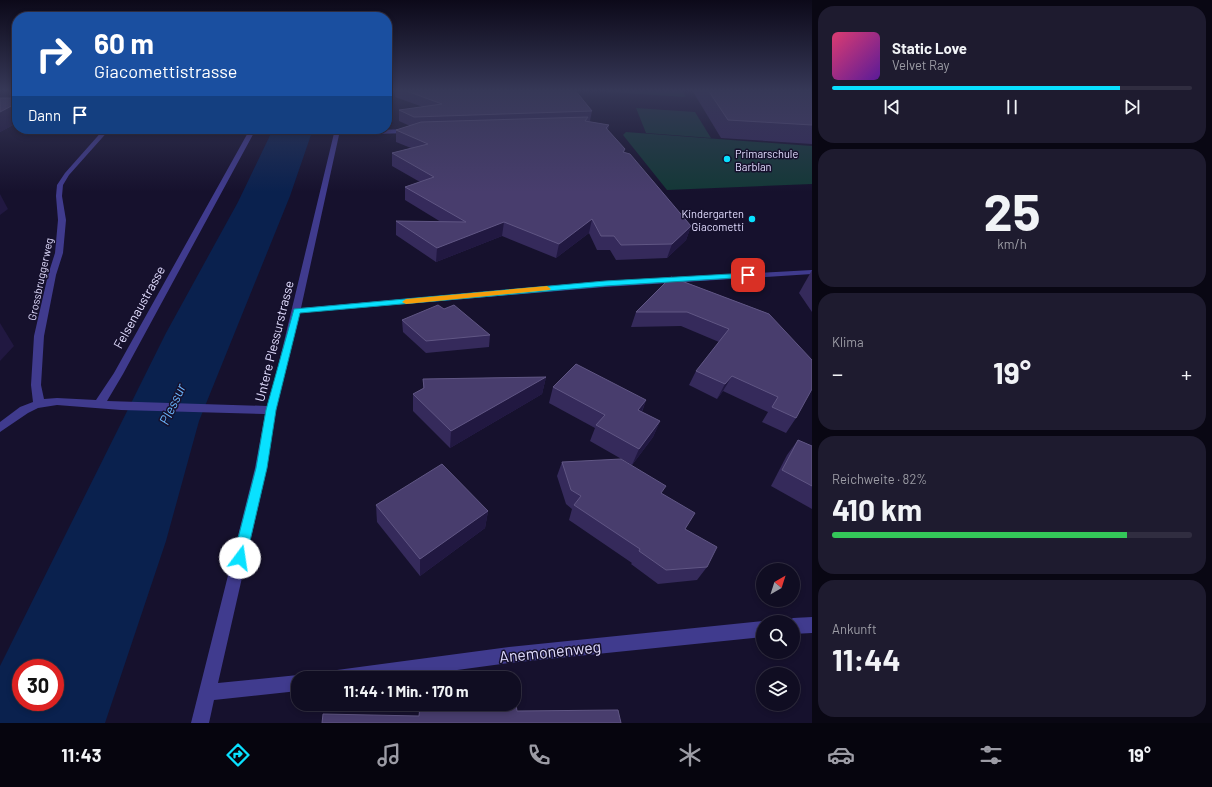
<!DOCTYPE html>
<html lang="de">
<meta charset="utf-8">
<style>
:root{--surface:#100d22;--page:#1e1b2f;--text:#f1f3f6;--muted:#9c9ca5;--line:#302d40;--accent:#09e1ff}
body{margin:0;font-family:Barlow,sans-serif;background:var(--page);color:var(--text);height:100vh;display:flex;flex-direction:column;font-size:15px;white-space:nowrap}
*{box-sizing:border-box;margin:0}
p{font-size:13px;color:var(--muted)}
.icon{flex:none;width:22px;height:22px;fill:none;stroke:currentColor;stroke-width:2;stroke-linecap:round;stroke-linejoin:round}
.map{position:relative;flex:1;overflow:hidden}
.drawer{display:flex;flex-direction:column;gap:6px;padding:6px;background:#090713;width:400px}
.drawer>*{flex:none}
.banner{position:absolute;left:12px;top:12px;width:380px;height:122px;border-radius:16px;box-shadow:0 2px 6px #0003,0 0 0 1px var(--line);background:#1a4fa0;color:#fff;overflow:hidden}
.needle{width:26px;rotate:39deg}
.tools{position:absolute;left:756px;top:563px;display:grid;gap:8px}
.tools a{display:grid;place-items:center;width:44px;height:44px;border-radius:50%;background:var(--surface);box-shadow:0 2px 6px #0003,0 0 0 1px var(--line);font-size:20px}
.speed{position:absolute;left:12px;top:659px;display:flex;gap:8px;font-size:20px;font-weight:700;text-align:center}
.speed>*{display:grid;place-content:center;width:52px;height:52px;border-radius:50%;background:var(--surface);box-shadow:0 2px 6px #0003,0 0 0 1px var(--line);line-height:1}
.speed .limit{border:6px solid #d22;background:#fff;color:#111}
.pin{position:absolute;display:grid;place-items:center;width:34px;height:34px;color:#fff;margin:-17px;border-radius:8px;box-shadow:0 2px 6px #0006}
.me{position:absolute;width:44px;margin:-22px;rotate:14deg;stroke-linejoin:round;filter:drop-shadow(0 0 3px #0008)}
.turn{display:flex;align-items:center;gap:14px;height:84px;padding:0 16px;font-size:18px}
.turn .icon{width:52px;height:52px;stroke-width:2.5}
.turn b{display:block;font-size:28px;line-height:34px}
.then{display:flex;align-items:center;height:38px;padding:0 16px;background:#0003;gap:8px;font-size:15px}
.big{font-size:30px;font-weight:700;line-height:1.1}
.drawer .widget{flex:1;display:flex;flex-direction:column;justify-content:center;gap:6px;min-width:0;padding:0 14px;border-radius:16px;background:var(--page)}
.drawer .dial{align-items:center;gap:0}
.dial b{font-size:52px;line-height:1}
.song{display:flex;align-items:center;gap:12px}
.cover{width:48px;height:48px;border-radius:6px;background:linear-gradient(135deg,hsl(340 70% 55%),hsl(270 70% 35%))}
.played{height:4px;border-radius:2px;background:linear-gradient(90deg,var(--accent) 80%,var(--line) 80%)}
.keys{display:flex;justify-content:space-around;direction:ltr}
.heat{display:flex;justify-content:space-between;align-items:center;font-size:22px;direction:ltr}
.charge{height:6px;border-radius:3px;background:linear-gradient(90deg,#34c759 82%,var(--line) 0)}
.trip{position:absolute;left:291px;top:671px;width:230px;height:40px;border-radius:16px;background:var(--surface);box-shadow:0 2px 6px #0003,0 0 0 1px var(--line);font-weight:700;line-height:40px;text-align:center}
.tab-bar{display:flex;height:64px;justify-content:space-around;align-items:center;background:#06050e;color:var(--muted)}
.tab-bar .icon{width:28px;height:28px}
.tab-bar .active{color:var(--accent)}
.tab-bar b{font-size:18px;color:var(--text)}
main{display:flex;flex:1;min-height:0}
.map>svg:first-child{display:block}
.green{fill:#143837}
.water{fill:#0a214e;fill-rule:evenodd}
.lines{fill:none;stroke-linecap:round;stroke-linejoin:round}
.minor{fill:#403b8e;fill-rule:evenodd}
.wall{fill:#352a5b}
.shaded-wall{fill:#211841}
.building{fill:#483d6d;stroke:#605684}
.route{fill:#09e1ff;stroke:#0692a6}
.slow{fill:#f59e0b}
.poi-dot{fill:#09e1ff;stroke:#16112d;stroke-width:1.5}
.labels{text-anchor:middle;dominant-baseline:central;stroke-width:3;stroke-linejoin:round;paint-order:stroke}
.far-poi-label{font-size:11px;fill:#e2ddff;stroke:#16112d;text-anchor:start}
.far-street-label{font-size:11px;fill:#e2ddff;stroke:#16112d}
.street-label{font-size:13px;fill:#e2ddff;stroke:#16112d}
.water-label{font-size:14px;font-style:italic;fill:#6bb7ff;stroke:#16112d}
.near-street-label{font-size:16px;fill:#e2ddff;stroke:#16112d}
</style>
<main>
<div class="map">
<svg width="812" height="723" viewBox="0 0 812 723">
<rect width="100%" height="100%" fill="#16112d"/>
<g class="green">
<path d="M606,90H682L686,97L607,92Z"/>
<path d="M636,108L695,112L711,138L646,133Z"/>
<path d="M626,132L812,146V184L667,190L623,135Z"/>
</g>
<path class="water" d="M273,129H313L290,196L199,421L166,541L105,723H0V666L166,333L238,202ZM21,668H55V702H21Z"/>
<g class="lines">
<g class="minor">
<path d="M3,90H17V92Z"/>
<path d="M104,129H110L69,175L63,185L62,196L66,220L63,253L56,275L44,336L41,385L44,399L57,398L96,400L114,373L250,129H256L123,374L107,401L267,406L276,375L335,129H341L340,131L410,129L413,131L410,133L339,135L301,308L605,281L812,270V274L605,287L300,313L276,410L267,468L218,683L298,675L304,678H298V691L214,700L209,723H191L255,468L265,414L121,410L57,405L38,408L28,413L0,432V422L20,407L33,402L31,385L34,336L48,275L55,253L58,220L56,196L57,185L65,173Z"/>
<path d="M812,617V633L793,634V622H787L793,618Z"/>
<path d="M763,621L765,622H763V637L509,663L398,678H329L331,672L337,670L509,647Z"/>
</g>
</g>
<g class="wall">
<path d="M7,90H17V123L0,132V98H11Z"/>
<path d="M395,90H575L592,111L590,121H587L609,125L608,130L625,149L624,153L691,226L686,240L667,258L616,260L610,250H597L589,233L556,258L502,236L436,262L396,235V221L441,222L405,200V187L420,182L392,166V153L411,148L396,142V130L410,126L399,121V110L423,107L395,97Z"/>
<path d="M692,90H812V144L721,138Z"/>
<path d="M812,270V312L799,293Z"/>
<path d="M671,277L769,314L796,418L786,433L762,422L768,412L723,391L717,399L689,385L696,371L719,342L681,326L631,327L636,312Z"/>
<path d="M444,309L490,335L489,347L426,353L403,332L402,320Z"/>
<path d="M546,377L542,394L450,448L413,411V394L423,389V379Z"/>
<path d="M553,387L646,400L642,412L660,421L653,437L632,465L590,441L595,428L549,403Z"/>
<path d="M798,440L812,446V509L771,486L787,455Z"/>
<path d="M562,462L662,494L685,529L707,567L697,580L658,584L631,564L632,563L569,520L572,509L566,504L557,476Z"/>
<path d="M376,505L488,511L485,528L420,576L377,522Z"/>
</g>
<g class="shaded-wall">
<path d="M17,103V123L0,132V112Z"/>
<path d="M0,194L8,209L0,215Z"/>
<path d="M592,219L589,233L556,258L559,244Z"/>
<path d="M504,222L502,236L436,262L437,248Z"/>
<path d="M691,226L686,240L667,258L672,244Z"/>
<path d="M0,323L14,346L0,361Z"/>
<path d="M732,376L723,391L717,399L725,384Z"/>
<path d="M546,377L542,394L450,448L451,431Z"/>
<path d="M646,400L640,416L638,410Z"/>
<path d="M660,421L653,437L632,465L639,449Z"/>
<path d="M488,511L485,528L420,576V559Z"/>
</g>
<g class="building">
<path d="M9,90H17V103L0,112V98H14Z"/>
<path d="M404,90H575L592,111L414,117L399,110L442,104Z"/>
<path d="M708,90H808L812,93V125L728,120Z"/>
<path d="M588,117L585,121L609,125L606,128L625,149L623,152L630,154L691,226L672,244L621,245L614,236H601L592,219L559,244L504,222L437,248L396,221L466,222L405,187L434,177L392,153L428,144L396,130L421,122Z"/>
<path d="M671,277L769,314L812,360V389L796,418L772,407L778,397L732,376L725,384L696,371L729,329L687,312H636Z"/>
<path d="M438,305L444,309L454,305L490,335L426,341L402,320Z"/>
<path d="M576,364L646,400L638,410L660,421L639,449L596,425L605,415L553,387Z"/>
<path d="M546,377L451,431L413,394L424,388L423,379Z"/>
<path d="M798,440L812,446V486L782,470Z"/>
<path d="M621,459L666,486L661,493L695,513L685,529L717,547L707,567L666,570L639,551L640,549L574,505L581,496L571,490L562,462Z"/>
<path d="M442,464L488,511L420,559L376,505Z"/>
<path d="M516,705L517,711L618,710L621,723H322L323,714L419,716L420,706Z"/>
</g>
<linearGradient id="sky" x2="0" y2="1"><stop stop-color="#0c0919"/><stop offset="0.47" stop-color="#363857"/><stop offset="1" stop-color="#363857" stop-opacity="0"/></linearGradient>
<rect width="812" height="192" fill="url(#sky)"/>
<path class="route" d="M748,273L751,274V277L605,286L300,313L276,410L267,468L246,558L244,562L240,564L235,562L233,558L256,468L266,410L294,309L605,281Z"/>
<path class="slow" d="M547,286L551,289L549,290L406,304L402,302L406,299Z"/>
<g class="poi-dot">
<circle cx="727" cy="159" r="4"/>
<circle cx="752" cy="219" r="4"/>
</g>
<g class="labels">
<g class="far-poi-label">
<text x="735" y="153">Primarschule<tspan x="735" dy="13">Barblan</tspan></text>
<text x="744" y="213" text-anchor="end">Kindergarten<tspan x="744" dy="13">Giacometti</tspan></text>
</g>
<g class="far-street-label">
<text transform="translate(40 279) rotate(-78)">Grossbruggerweg</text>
</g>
<g class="street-label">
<text transform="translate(139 307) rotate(-61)">Felsenaustrasse</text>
<text transform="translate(274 341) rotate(-76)">Untere Plessurstrasse</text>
</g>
<g class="water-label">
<text transform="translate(172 404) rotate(-65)">Plessur</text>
</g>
<g class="near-street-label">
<text transform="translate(550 651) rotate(-6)">Anemonenweg</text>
</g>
</g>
</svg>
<div class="tools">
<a><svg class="needle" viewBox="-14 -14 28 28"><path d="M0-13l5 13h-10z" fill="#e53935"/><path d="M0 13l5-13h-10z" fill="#9c9ca5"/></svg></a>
<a><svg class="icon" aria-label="search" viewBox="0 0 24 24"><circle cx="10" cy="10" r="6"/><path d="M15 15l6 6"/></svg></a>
<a><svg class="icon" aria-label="layers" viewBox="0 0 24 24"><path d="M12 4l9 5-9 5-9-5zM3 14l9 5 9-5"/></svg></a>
</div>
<div class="speed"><div class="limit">30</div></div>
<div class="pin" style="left:748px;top:275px;background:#d93025"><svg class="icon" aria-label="arrive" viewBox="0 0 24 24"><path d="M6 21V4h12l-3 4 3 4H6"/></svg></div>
<svg class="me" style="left:240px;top:558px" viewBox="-20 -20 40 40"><circle r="19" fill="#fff"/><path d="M0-13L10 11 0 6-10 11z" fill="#09e1ff"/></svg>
<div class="trip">11:44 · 1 Min. · 170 m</div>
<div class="banner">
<div class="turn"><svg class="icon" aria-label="right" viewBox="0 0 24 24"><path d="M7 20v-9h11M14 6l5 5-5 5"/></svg><div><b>60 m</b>Giacomettistrasse</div></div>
<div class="then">Dann<svg class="icon" aria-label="arrive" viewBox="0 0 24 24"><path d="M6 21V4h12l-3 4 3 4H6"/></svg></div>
</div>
</div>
<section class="drawer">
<div class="widget">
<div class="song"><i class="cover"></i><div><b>Static Love</b><p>Velvet Ray</p></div></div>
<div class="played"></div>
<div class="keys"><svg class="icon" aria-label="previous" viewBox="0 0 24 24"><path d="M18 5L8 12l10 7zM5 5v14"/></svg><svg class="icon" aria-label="pause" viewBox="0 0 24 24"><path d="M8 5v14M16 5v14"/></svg><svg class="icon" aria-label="next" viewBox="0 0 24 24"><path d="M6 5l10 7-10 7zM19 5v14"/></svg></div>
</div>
<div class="widget dial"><b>25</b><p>km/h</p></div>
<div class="widget"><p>Klima</p>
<div class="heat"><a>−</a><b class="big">19°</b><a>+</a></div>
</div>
<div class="widget"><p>Reichweite · 82%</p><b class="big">410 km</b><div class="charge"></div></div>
<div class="widget"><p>Ankunft</p><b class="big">11:44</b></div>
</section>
</main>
<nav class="tab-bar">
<b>11:43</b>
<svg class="icon active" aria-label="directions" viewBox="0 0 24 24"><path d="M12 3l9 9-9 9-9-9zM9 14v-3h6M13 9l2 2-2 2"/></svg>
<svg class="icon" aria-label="music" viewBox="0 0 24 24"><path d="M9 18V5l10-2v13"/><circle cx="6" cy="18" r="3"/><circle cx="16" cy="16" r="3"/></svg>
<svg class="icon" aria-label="phone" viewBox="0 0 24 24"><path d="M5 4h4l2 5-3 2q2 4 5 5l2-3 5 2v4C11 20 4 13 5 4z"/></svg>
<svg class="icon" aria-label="climate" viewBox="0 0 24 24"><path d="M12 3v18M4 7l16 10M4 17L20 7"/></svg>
<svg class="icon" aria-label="car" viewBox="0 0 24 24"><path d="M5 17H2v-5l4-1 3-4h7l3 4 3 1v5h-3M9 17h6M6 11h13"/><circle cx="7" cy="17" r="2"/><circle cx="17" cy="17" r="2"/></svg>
<svg class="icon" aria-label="filters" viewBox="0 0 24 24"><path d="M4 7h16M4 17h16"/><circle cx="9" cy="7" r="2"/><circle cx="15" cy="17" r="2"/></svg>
<b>19°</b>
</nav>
